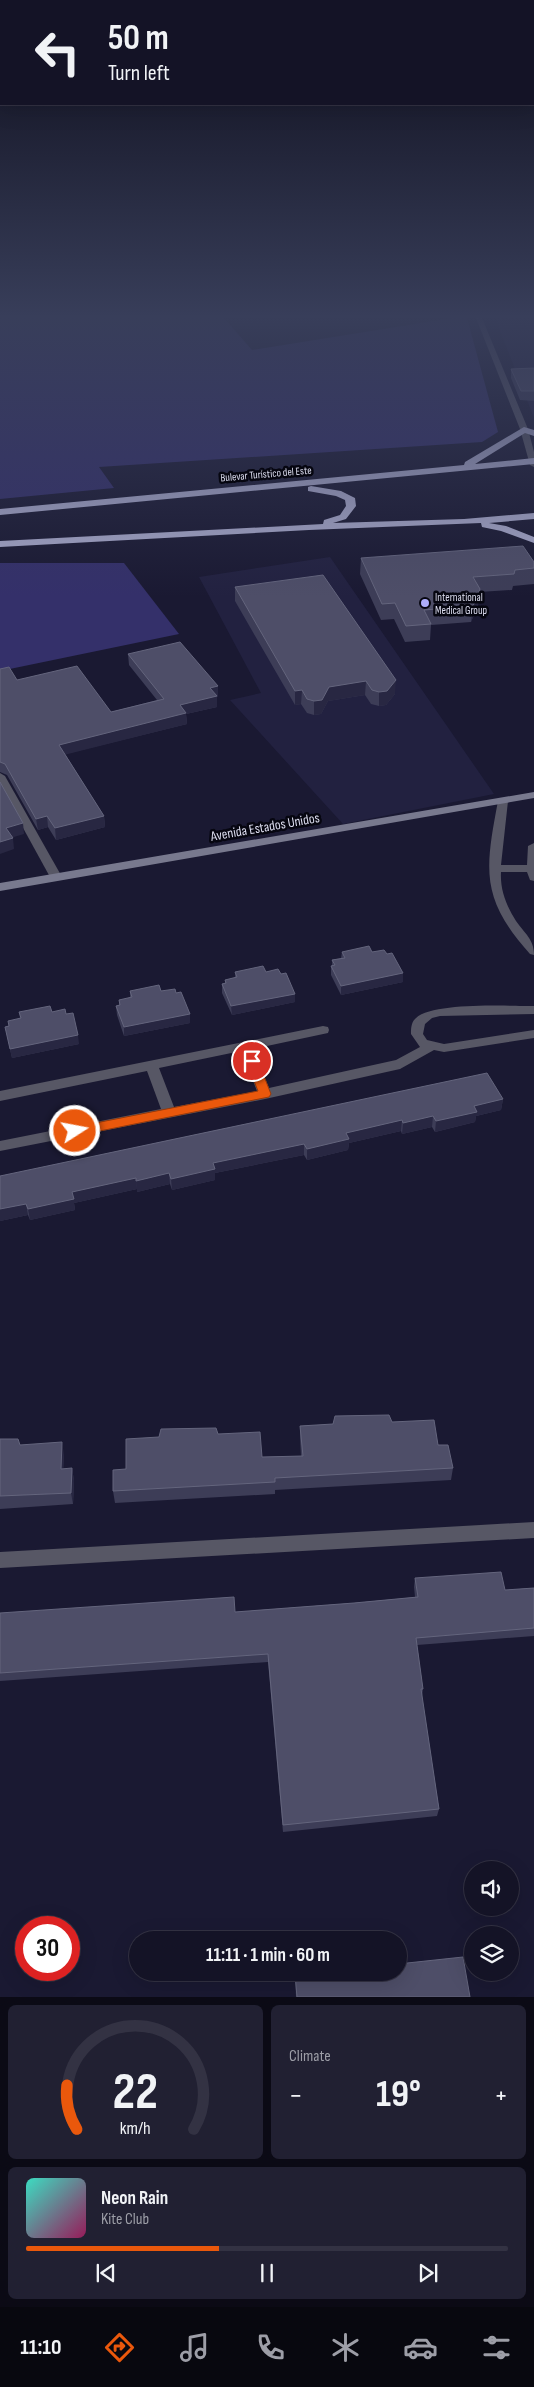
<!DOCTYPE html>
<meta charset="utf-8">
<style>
:root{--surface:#141326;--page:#212032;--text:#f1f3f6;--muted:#9d9ea7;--line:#333243;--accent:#ea580c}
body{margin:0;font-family:"Sofia Sans Condensed",sans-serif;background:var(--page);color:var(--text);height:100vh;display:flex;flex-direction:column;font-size:19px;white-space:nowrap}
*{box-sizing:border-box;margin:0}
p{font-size:16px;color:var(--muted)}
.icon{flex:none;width:28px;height:28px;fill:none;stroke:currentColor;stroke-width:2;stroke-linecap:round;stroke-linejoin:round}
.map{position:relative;height:1997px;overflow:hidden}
.details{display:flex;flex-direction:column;gap:8px;padding:8px;background:#0b0a15;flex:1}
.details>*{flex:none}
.hud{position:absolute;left:0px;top:0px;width:535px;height:105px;box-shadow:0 5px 20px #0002,0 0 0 1px var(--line);background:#141326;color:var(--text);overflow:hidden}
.buttons{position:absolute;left:464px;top:1861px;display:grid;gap:10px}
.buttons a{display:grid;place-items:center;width:55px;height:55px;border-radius:50%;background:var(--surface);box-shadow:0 5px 20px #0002,0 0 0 1px var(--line);font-size:25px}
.speed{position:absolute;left:15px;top:1916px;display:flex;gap:10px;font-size:25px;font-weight:700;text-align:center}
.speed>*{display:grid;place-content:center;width:65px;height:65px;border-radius:50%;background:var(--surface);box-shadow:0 5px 20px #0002,0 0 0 1px var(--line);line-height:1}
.speed .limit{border:8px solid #d22;background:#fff;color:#111}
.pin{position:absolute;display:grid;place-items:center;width:42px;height:42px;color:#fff;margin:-21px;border:2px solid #fff;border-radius:50%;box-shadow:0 1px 5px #0007}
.me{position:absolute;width:55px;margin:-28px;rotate:79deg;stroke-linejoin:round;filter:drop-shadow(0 0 4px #0008)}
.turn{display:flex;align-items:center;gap:18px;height:105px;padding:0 25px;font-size:22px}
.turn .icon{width:65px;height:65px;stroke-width:2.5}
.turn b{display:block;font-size:35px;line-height:42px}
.big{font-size:38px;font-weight:700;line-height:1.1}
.details .widget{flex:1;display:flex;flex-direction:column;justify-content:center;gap:8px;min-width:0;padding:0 18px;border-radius:8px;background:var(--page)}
.details .dial{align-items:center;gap:0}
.dial svg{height:130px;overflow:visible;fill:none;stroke:var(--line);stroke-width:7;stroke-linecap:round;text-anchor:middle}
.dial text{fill:var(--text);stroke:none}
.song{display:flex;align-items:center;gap:15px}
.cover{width:60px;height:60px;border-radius:8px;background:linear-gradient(135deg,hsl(170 70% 55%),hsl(330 70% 35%))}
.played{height:5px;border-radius:2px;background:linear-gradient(90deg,var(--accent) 40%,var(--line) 40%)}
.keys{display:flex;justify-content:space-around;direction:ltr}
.heat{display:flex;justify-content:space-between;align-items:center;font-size:28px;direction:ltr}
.details .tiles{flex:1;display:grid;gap:8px;grid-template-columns:1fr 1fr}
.widget:last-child{grid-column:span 2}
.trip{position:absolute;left:129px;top:1931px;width:278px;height:50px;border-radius:25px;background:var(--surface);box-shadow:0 5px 20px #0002,0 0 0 1px var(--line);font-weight:700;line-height:50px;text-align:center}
.tabs{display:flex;height:80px;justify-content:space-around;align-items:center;background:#08080f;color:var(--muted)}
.tabs .icon{width:35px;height:35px}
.tabs .on{color:var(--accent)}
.tabs b{font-size:22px;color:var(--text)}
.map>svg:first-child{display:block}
.built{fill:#222140}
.green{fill:#34306a}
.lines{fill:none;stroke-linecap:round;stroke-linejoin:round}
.street{fill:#575765;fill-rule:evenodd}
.secondary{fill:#78798e;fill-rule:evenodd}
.highway{fill:#a9aacb;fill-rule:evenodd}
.wall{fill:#3d3d57}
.shaded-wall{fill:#282742}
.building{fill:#4e4e68;stroke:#64657d}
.route{fill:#ea580c;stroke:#983908}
.poi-dot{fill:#aeaefb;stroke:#060610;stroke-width:2}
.labels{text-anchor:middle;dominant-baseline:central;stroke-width:5;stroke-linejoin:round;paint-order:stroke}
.far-street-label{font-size:11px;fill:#dcddef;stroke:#060610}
.far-poi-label{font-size:11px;fill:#dcddef;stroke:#060610;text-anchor:start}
.street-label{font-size:14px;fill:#dcddef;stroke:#060610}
</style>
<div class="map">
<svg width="534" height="1997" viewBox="0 0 534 1997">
<rect width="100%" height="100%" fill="#1a1932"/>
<g class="built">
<path d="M495,318H534V418Z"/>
<path d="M330,557L494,794L343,824L230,700L261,693L199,577Z"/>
</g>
<g class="green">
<path d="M0,318H224L252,350L452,318H467L498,432L482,442L99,467L114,488L0,499Z"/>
<path d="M0,563H124L179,634L0,671Z"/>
</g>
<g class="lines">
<g class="street">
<path d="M476,318H482L528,429L534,452V467L530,465L520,429Z"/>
<path d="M0,773L5,776L62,877L60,879H52L50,877L0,786Z"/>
<path d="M503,798L508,801L501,865H527L528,846L534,843V881L530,880L527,872H501C500,890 506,905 516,921C525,934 534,939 534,955L530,954C480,898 485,870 498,801Z"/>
<path d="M534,1006V1014L440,1016L432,1018L425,1024L423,1034L427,1040L444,1044L534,1030V1038L444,1052L434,1050L400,1069L265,1099L0,1151V1141L161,1109L147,1071L0,1101V1091L323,1026L328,1027L329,1030L328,1033L253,1049L269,1088L396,1060L420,1047L411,1034C411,1029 411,1023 415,1019C430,1002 509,1006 534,1006ZM241,1051L257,1091L174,1107L159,1068Z"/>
<path d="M534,1522V1538L0,1568V1552Z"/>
</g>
<path class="secondary" d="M534,792V798L0,891V883Z"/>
<g class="highway">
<path d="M524,427L534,430V436L525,433L475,464L534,458V464L0,515V509L464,465L465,462Z"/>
<path d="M311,486L341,491L355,498L356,506L346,519L333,523L464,519L534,513V519L489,523L506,526L534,537V543L501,531L482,527L481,523L309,530L0,547V541L323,524L324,520L340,515L346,506L345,500L336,496L308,491V487Z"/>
</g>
</g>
<g class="wall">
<path d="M534,368V401L520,400L511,378V369Z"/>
<path d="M361,558L534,562V584L513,586L512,590L479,592L478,605L471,622L431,625L430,640L405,642L394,619L381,620L360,574Z"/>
<path d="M235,587L395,694L386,705L379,706L371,704L365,695L328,701L321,714L314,715L307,713L301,704L295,705L235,601Z"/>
<path d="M128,654L218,697H217V707L186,714L187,724L65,754L104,816L105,827L56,840L48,827L38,830L7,775L0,772V669L17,680L111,712L157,700L129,665Z"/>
<path d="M342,952H372L403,982L341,995L331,975V966H332V960L341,958Z"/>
<path d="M235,972H266L281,974L295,994V1002L232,1015L222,993V984L225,983V980L235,978Z"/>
<path d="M130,991H161L176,993L190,1023L124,1036L117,1015L116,1006L119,1005V1000L130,998Z"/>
<path d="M19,1012H52L66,1014L79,1044L12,1058L5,1027L9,1026L20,1018Z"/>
<path d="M503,1099L501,1110L476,1116L475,1122L435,1132L432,1127L402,1134L401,1131L349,1143L348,1150L307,1160L304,1155L215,1173V1180L172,1190L170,1184L137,1192V1189L74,1203L75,1210L30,1220L28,1215L0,1221V1176Z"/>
<path d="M392,1422L438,1445L453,1468L451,1480L275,1490V1494L115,1503L113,1491L126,1469L218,1434L262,1457L301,1456L300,1438V1426Z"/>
<path d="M0,1439L20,1445L64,1455L63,1469L72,1468L74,1481L73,1504L0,1509Z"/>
<path d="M415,1578L505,1590L534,1588V1636L417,1645L423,1689L422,1697L439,1809L437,1816L283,1832L268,1662L0,1681V1613L235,1612L354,1603L415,1597L414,1587Z"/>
<path d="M295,1974L470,1997H296Z"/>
</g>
<g class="shaded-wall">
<path d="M480,589L478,605L471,622L473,606Z"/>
<path d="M396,680L395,694L386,705L379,706V692Z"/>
<path d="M366,681L365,695L328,701L321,714L314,715V701L329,687Z"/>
<path d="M218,686V697H217V707L186,714L187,724L60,756L59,745L180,705L210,688Z"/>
<path d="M302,690L301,704L295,705V691Z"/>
<path d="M47,816L48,827L38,830L36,819Z"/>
<path d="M104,816L105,827L56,840L55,828Z"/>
<path d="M23,823L24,834L7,839L6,828Z"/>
<path d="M13,838L14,849L0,854V842Z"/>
<path d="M403,973V982L341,995V986Z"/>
<path d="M295,994V1002L232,1015L231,1006Z"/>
<path d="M190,1014V1023L124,1036V1027Z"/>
<path d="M78,1035L79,1044L12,1058L10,1049Z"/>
<path d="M503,1099L501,1110L476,1116L475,1122L435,1132L436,1121L474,1106Z"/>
<path d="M433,1116L432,1127L402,1134L403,1123Z"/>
<path d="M402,1120L401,1131L349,1143L348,1150L307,1160V1149L346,1133Z"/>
<path d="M304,1144V1155L215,1173V1180L172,1190L171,1179L213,1163Z"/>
<path d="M169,1173L170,1184L137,1192L136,1181Z"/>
<path d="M136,1178L137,1189L74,1203L75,1210L30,1220L28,1209L72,1192Z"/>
<path d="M26,1204L28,1215L0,1221V1209Z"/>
<path d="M62,1442L64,1455L63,1481L61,1469Z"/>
<path d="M72,1468L74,1481L73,1504L71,1493Z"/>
</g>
<g class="building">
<path d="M534,368V391H521L511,369Z"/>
<path d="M523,546L534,562V568L515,570L514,574L473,577L480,589L473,606L424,610L431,624L406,626L395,603L382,604L361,558Z"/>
<path d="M323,575L396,680L387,691L379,692L372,690L366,681L329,687L322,700L314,701L307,699L302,690L295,691L235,587Z"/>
<path d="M180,642L218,686L210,688L217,696L180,705L186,713L59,745L104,816L55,828L47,816L36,819L5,764L0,762V669L9,667L17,680L77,666L111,712L164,699L128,654Z"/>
<path d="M0,782L23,823L6,828L13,838L0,842Z"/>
<path d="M369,946L372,952L384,950L387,954L392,953L403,973L341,986L331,966L335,965L332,960L345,958L342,952Z"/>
<path d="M263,966L266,972L278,969L281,974L286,973L295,994L231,1006L222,984L226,983L225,980L237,977L235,972Z"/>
<path d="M159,985L161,991L175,989L176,993L181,992L190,1014L124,1027L116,1006L120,1005L119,1000L132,997L130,991Z"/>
<path d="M50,1006L52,1012L65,1009L66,1014L73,1013L78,1035L10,1049L5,1027L9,1026L8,1021L21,1018L19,1012Z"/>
<path d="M487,1073L503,1099L474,1106L477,1112L436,1121L433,1116L403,1123L402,1120L346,1133L349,1139L307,1149L304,1144L213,1163L215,1169L171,1179L169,1173L136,1181V1178L72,1192L74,1199L28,1209L26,1204L0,1209V1176Z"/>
<path d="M389,1415L392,1422L434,1420L438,1445H448L453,1468L275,1478V1482L113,1491V1470L126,1469V1439L159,1437L161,1429L216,1428L218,1434L260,1432L262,1457L303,1456L300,1426L333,1424L335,1416Z"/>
<path d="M0,1439H18L20,1445L62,1442L61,1469L72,1468L71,1493L0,1496Z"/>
<path d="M501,1572L505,1590L534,1588V1628L416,1638L423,1689H421L439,1809L283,1825L268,1654L0,1673V1613L234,1597L235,1612L354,1603L418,1597L415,1578Z"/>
<path d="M463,1957L470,1997H297L295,1974L309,1972H398V1964Z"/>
</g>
<linearGradient id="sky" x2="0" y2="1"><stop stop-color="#0e0e1c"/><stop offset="0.53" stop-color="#383e5a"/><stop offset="1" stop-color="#383e5a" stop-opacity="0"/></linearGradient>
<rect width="534" height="597" fill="url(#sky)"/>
<path class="route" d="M252,1057L258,1061L271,1094L269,1097L75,1136L69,1131L75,1127L258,1091L246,1061Z"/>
<circle class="poi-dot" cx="425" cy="603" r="5"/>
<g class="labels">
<g class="far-street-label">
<text transform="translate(266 474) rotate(-5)">Bulevar Turístico del Este</text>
</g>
<g class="far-poi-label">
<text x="435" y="597">International<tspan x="435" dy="13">Medical Group</tspan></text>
</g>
<g class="street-label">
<text transform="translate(265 827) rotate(-10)">Avenida Estados Unidos</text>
</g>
</g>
</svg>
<div class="buttons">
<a><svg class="icon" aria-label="sound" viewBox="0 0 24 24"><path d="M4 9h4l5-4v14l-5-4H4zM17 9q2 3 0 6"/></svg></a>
<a><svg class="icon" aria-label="layers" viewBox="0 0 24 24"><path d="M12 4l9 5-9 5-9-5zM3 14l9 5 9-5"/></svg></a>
</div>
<div class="speed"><div class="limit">30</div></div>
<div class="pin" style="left:252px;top:1061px;background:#d93025"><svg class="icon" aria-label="arrive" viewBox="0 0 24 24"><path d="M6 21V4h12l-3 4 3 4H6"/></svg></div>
<svg class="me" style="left:75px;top:1131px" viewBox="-20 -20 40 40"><circle r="17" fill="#ea580c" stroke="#fff" stroke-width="3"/><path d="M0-11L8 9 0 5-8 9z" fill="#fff"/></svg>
<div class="trip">11:11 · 1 min · 60 m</div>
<div class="hud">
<div class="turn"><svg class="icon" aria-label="left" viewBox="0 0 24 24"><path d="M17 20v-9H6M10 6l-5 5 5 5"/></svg><div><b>50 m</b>Turn left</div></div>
</div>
</div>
<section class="details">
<div class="tiles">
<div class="widget dial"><svg viewBox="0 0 100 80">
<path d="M14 69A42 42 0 1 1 86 69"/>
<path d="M14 69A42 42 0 0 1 8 42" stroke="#ea580c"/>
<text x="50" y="56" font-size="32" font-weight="700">22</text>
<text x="50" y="72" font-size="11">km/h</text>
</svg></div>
<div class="widget"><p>Climate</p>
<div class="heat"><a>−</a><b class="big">19°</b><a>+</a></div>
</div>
<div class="widget">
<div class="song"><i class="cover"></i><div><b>Neon Rain</b><p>Kite Club</p></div></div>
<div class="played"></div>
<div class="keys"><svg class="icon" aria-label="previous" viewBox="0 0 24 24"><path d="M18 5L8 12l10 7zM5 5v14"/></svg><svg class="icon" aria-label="pause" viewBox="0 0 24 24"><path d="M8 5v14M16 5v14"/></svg><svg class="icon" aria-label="next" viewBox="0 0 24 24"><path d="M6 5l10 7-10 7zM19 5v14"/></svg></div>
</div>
</div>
</section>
<nav class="tabs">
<b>11:10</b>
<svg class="icon on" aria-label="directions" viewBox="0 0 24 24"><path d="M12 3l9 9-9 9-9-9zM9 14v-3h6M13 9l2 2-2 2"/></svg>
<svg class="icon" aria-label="music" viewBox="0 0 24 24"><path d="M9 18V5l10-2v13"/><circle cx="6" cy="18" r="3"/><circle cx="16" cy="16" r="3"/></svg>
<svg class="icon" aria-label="phone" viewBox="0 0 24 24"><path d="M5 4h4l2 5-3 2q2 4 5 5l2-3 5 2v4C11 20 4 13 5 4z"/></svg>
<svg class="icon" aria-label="climate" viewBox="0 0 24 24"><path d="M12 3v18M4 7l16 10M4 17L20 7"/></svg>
<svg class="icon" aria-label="car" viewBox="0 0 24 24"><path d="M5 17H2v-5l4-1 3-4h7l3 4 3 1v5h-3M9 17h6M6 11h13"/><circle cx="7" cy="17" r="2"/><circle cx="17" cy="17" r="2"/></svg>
<svg class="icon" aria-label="filters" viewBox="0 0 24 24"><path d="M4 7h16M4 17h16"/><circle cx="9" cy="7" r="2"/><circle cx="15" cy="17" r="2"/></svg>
</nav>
